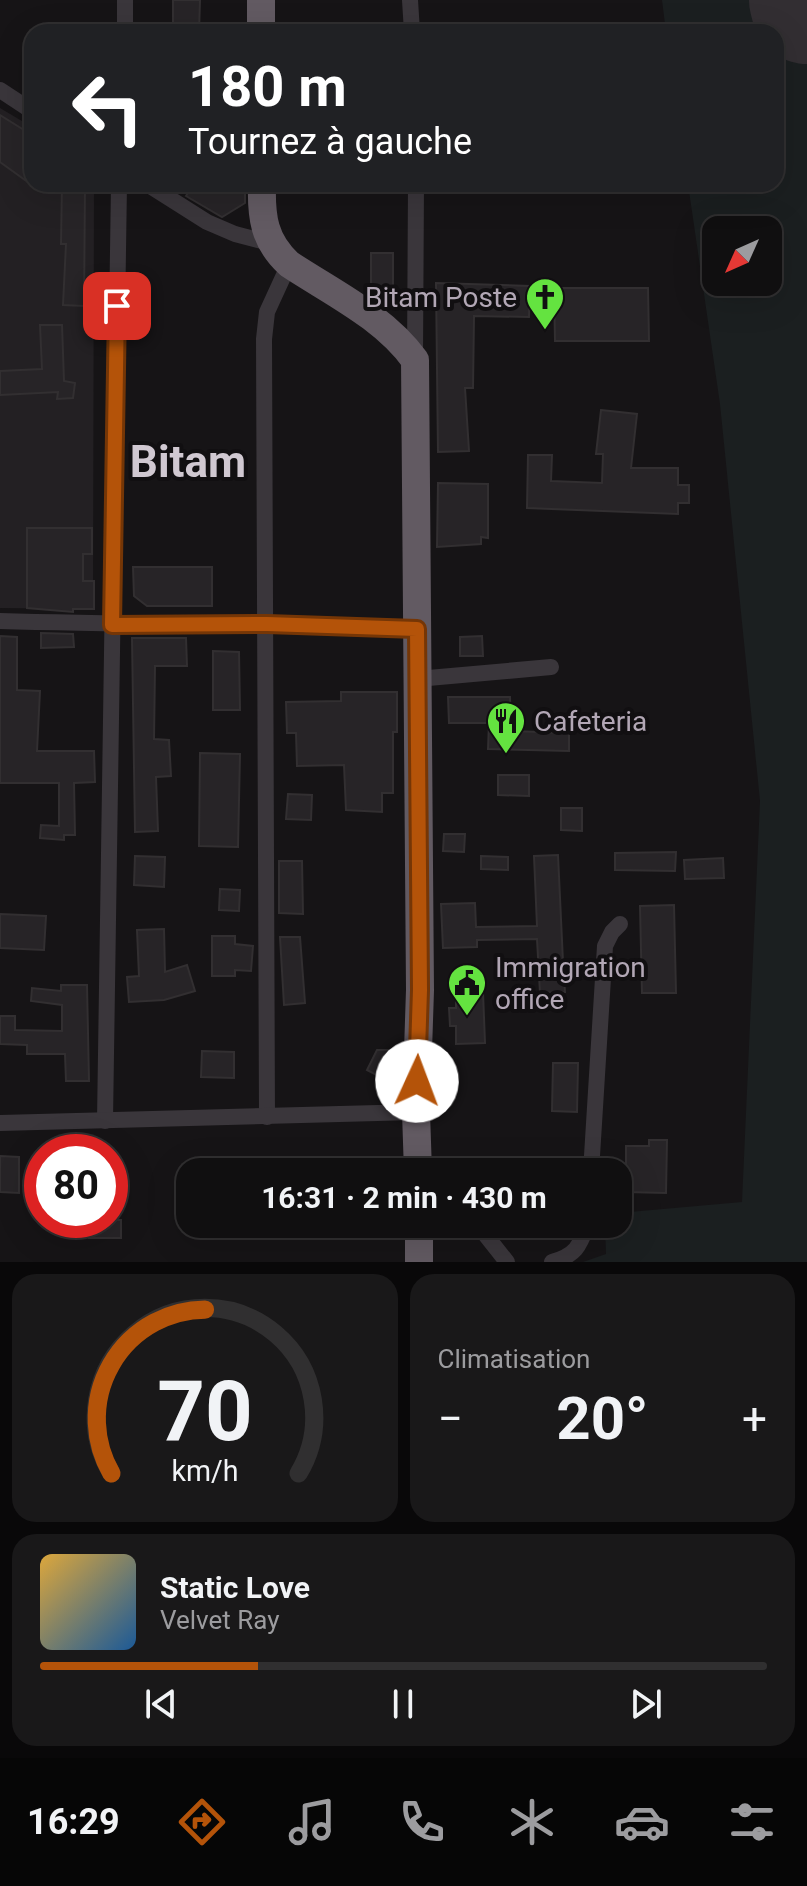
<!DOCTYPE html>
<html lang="fr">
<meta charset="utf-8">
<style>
:root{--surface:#100f10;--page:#191819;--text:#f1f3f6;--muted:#9c9c9f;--line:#302f30;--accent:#b45309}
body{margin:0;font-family:Roboto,sans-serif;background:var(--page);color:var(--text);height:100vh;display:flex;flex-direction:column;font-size:30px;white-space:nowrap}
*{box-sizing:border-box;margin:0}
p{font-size:26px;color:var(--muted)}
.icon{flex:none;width:44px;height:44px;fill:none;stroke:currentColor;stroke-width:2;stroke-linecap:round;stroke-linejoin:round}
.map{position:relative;height:1262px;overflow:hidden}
.drawer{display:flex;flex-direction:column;gap:12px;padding:12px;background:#090809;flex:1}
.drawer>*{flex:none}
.top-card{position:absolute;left:24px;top:24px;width:760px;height:168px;border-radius:24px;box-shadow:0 8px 32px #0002,0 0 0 2px var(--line);background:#202124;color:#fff;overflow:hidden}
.needle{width:52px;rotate:225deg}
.fabs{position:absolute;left:702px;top:216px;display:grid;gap:16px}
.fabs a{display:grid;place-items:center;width:80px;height:80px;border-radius:16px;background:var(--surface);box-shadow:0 8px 32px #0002,0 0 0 2px var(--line);font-size:40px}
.speed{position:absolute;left:24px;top:1134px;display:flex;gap:16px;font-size:40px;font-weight:700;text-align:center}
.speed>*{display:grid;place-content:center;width:104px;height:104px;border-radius:50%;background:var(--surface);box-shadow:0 8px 32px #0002,0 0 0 2px var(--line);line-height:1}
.speed .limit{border:12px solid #d22;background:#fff;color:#111}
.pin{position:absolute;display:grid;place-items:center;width:68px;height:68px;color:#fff;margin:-34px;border-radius:16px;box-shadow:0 4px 12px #0006}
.me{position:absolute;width:88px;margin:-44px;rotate:2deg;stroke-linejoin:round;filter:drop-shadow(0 0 6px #0008)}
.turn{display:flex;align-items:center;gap:28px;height:168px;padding:0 32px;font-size:36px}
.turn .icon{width:104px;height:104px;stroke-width:2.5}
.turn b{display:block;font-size:56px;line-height:68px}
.big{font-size:60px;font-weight:700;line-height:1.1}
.drawer .widget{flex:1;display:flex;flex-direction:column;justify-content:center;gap:12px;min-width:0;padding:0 28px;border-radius:24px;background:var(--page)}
.drawer .dial{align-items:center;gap:0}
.dial svg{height:208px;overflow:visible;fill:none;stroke:var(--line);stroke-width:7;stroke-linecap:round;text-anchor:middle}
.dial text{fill:var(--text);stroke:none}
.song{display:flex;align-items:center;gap:24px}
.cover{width:96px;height:96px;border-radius:12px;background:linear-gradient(135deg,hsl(40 70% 55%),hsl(210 70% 35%))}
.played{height:8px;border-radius:4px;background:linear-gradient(90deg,var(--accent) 30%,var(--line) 30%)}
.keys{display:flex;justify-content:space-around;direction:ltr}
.heat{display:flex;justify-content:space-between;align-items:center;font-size:44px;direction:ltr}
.drawer .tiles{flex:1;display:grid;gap:12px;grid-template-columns:1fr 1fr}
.widget:last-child{grid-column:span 2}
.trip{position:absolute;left:176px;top:1158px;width:456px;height:80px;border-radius:24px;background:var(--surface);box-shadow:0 8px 32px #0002,0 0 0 2px var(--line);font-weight:700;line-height:80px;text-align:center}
.tab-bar{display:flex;height:128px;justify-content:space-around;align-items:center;background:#060606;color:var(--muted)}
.tab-bar .icon{width:56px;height:56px}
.tab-bar .active{color:var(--accent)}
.tab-bar b{font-size:36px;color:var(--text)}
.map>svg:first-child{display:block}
.built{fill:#232023}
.green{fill:#1b1f20;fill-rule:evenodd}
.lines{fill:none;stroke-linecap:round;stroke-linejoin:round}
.runway{stroke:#322e32;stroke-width:112}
.building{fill:#272427;stroke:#322f31;stroke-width:2}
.minor{stroke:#3a363b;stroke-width:16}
.trunk{stroke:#625a62;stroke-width:28}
.route-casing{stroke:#753606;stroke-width:20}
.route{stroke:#b45309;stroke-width:14}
.labels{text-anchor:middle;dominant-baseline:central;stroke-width:8;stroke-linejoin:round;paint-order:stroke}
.poi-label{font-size:28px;fill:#b2a7b5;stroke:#110f11;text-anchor:start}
.town-label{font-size:44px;font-weight:bold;fill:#d0c8d1;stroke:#110f11}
</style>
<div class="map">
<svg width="807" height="1262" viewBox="0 0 807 1262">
<rect width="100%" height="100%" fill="#161416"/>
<path class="built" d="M0,108L32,127V184H94L93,609L0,608Z"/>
<path class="green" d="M662,0H807V1262H583L606,1254L605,1224H618V1213L742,1202L760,801L720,404L688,184H776V32H666ZM716,230H768V282H716Z"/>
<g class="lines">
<path class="runway" d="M805,0L807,8"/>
</g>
<g class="building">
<path d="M173,0H200L199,32H173Z"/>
<path d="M0,115L32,135V185L0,162Z"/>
<path d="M62,184H85L84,306L63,305L66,244H61Z"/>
<path d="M194,184H245V203L222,217L186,196Z"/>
<path d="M371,253H393V302H380L371,296Z"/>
<path d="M436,283L530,286L529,317L474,316L473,388H465L469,451L438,452Z"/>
<path d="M554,288H648L649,341H555Z"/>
<path d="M40,325H62L64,381L75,383L73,398L57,399L58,392L0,395V371L42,369Z"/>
<path d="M601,410L637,414L631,468H678V485H689V503H678V514L527,508L528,455H552L551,481L602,483L603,454H596Z"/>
<path d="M438,483L488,484V538L481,537V544L437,547Z"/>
<path d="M27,528H92V554H83V581H94V609H73V612L27,608Z"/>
<path d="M133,567H212V606H147L134,596Z"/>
<path d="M41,633L73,634L74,647L41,648Z"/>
<path d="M0,636L17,637V690L40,691L37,751H94L95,782L74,783L75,835H64V840L40,838L41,825L59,826V783H0Z"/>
<path d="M482,636L483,656H460V637Z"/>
<path d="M132,638H186L187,666H155L154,739L169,740L171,776L156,777L158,831L135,832Z"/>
<path d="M213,651L239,652L240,710H213Z"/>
<path d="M341,692H397V732H393V793H382V812L346,810L344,765L297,766L296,733H287L286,702L341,701Z"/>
<path d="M448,697H510L511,731L569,733V751L488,749L489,723H449Z"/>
<path d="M200,753L240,754L238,847L199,846Z"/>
<path d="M498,775H529V796L498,795Z"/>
<path d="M288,794L312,795L311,820L286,819Z"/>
<path d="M561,808H582V831L561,830Z"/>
<path d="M444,834H465L464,852L443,851Z"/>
<path d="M676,852L675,871L615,870V853Z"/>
<path d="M558,855L563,962H590V977L564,978L565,992L540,993L537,939L477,940V947L443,948L441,904L475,903L476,927L537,926L534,856Z"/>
<path d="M135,856L165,857L164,887L134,885Z"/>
<path d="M481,856L508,857V870L481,869Z"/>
<path d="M723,858L724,878L685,879L684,860Z"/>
<path d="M279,861H302L303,914L279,913Z"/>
<path d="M220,889L240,890L239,911L219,910Z"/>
<path d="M674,905L676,993H642L640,906Z"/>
<path d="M0,914L46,916L44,950L0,948Z"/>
<path d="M164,929L165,972L187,965L195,991L164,1000L129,1002L127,977L139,976L137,930Z"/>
<path d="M212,936H235V944L253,946L251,971L235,970V976H212Z"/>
<path d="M280,937H300L305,1003L284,1005Z"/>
<path d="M61,985H87L89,1081H66L65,1054H27V1045L0,1044V1016H15V1030L62,1031V1005L31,1001L32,988L61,991Z"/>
<path d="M456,992H483L485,1043L456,1044V1026H450L449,1008H456Z"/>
<path d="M377,1050H401L386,1080L367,1070Z"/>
<path d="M202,1051L234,1052V1078L201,1077Z"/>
<path d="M553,1063H578L577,1112L552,1111Z"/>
<path d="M649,1140H667L666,1193L626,1192V1146H649Z"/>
<path d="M0,1156L19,1157V1193L0,1192Z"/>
<rect x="89" y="1220" width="32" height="18"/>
</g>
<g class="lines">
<g class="minor">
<path d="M125,0V32"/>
<path d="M410,0L412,32"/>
<path d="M0,90L32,111"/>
<path d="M147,184L207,222L235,234L270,243"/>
<path d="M415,358L416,184"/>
<path d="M0,621C139,625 278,624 417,629"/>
<path d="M417,679L551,667"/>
<path d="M267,1117L264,339L267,312L289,264"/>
<path d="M105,1121L119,184"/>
<path d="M0,1123L416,1112"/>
<path d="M591,1172L605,946L612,932L620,924"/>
<path d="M477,1224L507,1262"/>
<path d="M552,1262C576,1255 579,1247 588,1224"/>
</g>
<g class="trunk">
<path d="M261,0V32"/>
<path d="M262,184C261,217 264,241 289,264C333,293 384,317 415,360L420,990L416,1112L418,1172"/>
<path d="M419,1224V1262"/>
</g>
</g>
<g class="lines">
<defs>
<path id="route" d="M117,306L112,625L267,624L417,629L420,990L417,1081"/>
</defs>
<use href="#route" class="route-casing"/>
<use href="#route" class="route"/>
</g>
<defs>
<symbol id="church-pin" viewBox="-11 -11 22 30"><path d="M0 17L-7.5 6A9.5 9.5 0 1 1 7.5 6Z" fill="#64e340" stroke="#110f11"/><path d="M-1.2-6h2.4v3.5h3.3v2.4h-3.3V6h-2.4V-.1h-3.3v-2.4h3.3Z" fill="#111"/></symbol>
<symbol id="restaurant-pin" viewBox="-11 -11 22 30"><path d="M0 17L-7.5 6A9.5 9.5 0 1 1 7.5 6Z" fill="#64e340" stroke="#110f11"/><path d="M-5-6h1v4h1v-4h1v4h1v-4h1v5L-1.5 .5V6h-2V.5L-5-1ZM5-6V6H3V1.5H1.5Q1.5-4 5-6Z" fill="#111"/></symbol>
<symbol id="civic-pin" viewBox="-11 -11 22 30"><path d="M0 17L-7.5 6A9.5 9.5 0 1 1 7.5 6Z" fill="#64e340" stroke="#110f11"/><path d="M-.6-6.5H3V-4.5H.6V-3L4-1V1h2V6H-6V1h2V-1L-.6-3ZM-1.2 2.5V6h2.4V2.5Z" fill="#111"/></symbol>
</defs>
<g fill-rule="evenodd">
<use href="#church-pin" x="523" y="275" width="44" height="60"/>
<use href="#restaurant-pin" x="484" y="699" width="44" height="60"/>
<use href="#civic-pin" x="445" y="961" width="44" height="60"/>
</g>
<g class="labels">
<g class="poi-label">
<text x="517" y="297" text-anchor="end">Bitam Poste</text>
<text x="534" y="721">Cafeteria</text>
<text x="495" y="967">Immigration<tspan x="495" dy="32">office</tspan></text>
</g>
<g class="town-label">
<text x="188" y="462">Bitam</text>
</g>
</g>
</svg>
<div class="fabs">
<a><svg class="needle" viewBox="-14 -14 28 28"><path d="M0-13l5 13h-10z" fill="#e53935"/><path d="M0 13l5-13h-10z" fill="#9c9c9f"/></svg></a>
</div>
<div class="speed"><div class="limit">80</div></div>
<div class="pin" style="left:117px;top:306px;background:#d93025"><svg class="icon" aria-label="arrive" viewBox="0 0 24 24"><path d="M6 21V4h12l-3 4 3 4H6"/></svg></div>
<svg class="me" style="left:417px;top:1081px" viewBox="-20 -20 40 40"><circle r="19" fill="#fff"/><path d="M0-13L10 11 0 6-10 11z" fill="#b45309"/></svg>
<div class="trip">16:31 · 2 min · 430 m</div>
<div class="top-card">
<div class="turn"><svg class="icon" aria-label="left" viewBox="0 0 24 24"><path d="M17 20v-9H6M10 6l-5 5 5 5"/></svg><div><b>180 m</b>Tournez à gauche</div></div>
</div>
</div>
<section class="drawer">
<div class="tiles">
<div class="widget dial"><svg viewBox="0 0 100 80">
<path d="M14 69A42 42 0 1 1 86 69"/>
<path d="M14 69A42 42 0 0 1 50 6" stroke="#b45309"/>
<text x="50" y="56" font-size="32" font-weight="700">70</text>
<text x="50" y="72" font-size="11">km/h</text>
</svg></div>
<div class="widget"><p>Climatisation</p>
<div class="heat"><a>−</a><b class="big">20°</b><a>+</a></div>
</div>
<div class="widget">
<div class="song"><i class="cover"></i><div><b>Static Love</b><p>Velvet Ray</p></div></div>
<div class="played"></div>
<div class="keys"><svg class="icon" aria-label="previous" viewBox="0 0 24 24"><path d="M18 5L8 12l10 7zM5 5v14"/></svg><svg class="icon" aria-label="pause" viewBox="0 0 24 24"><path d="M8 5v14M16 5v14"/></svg><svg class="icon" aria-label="next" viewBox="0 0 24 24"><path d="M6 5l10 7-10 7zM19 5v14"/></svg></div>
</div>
</div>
</section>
<nav class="tab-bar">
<b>16:29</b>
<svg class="icon active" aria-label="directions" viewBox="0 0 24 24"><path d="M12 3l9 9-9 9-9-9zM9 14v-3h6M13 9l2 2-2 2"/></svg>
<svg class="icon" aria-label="music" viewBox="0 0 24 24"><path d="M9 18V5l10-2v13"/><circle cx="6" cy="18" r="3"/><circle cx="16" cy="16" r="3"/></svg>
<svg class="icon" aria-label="phone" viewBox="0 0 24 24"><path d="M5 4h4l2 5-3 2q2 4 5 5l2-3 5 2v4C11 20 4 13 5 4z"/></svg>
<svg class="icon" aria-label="climate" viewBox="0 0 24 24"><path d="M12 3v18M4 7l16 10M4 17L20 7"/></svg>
<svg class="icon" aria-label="car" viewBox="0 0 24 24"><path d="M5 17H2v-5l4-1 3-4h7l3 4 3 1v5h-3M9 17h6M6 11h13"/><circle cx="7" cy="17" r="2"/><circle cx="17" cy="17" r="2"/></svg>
<svg class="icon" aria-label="filters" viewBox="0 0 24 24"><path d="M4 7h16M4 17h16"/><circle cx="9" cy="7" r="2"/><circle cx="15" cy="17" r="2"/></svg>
</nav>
